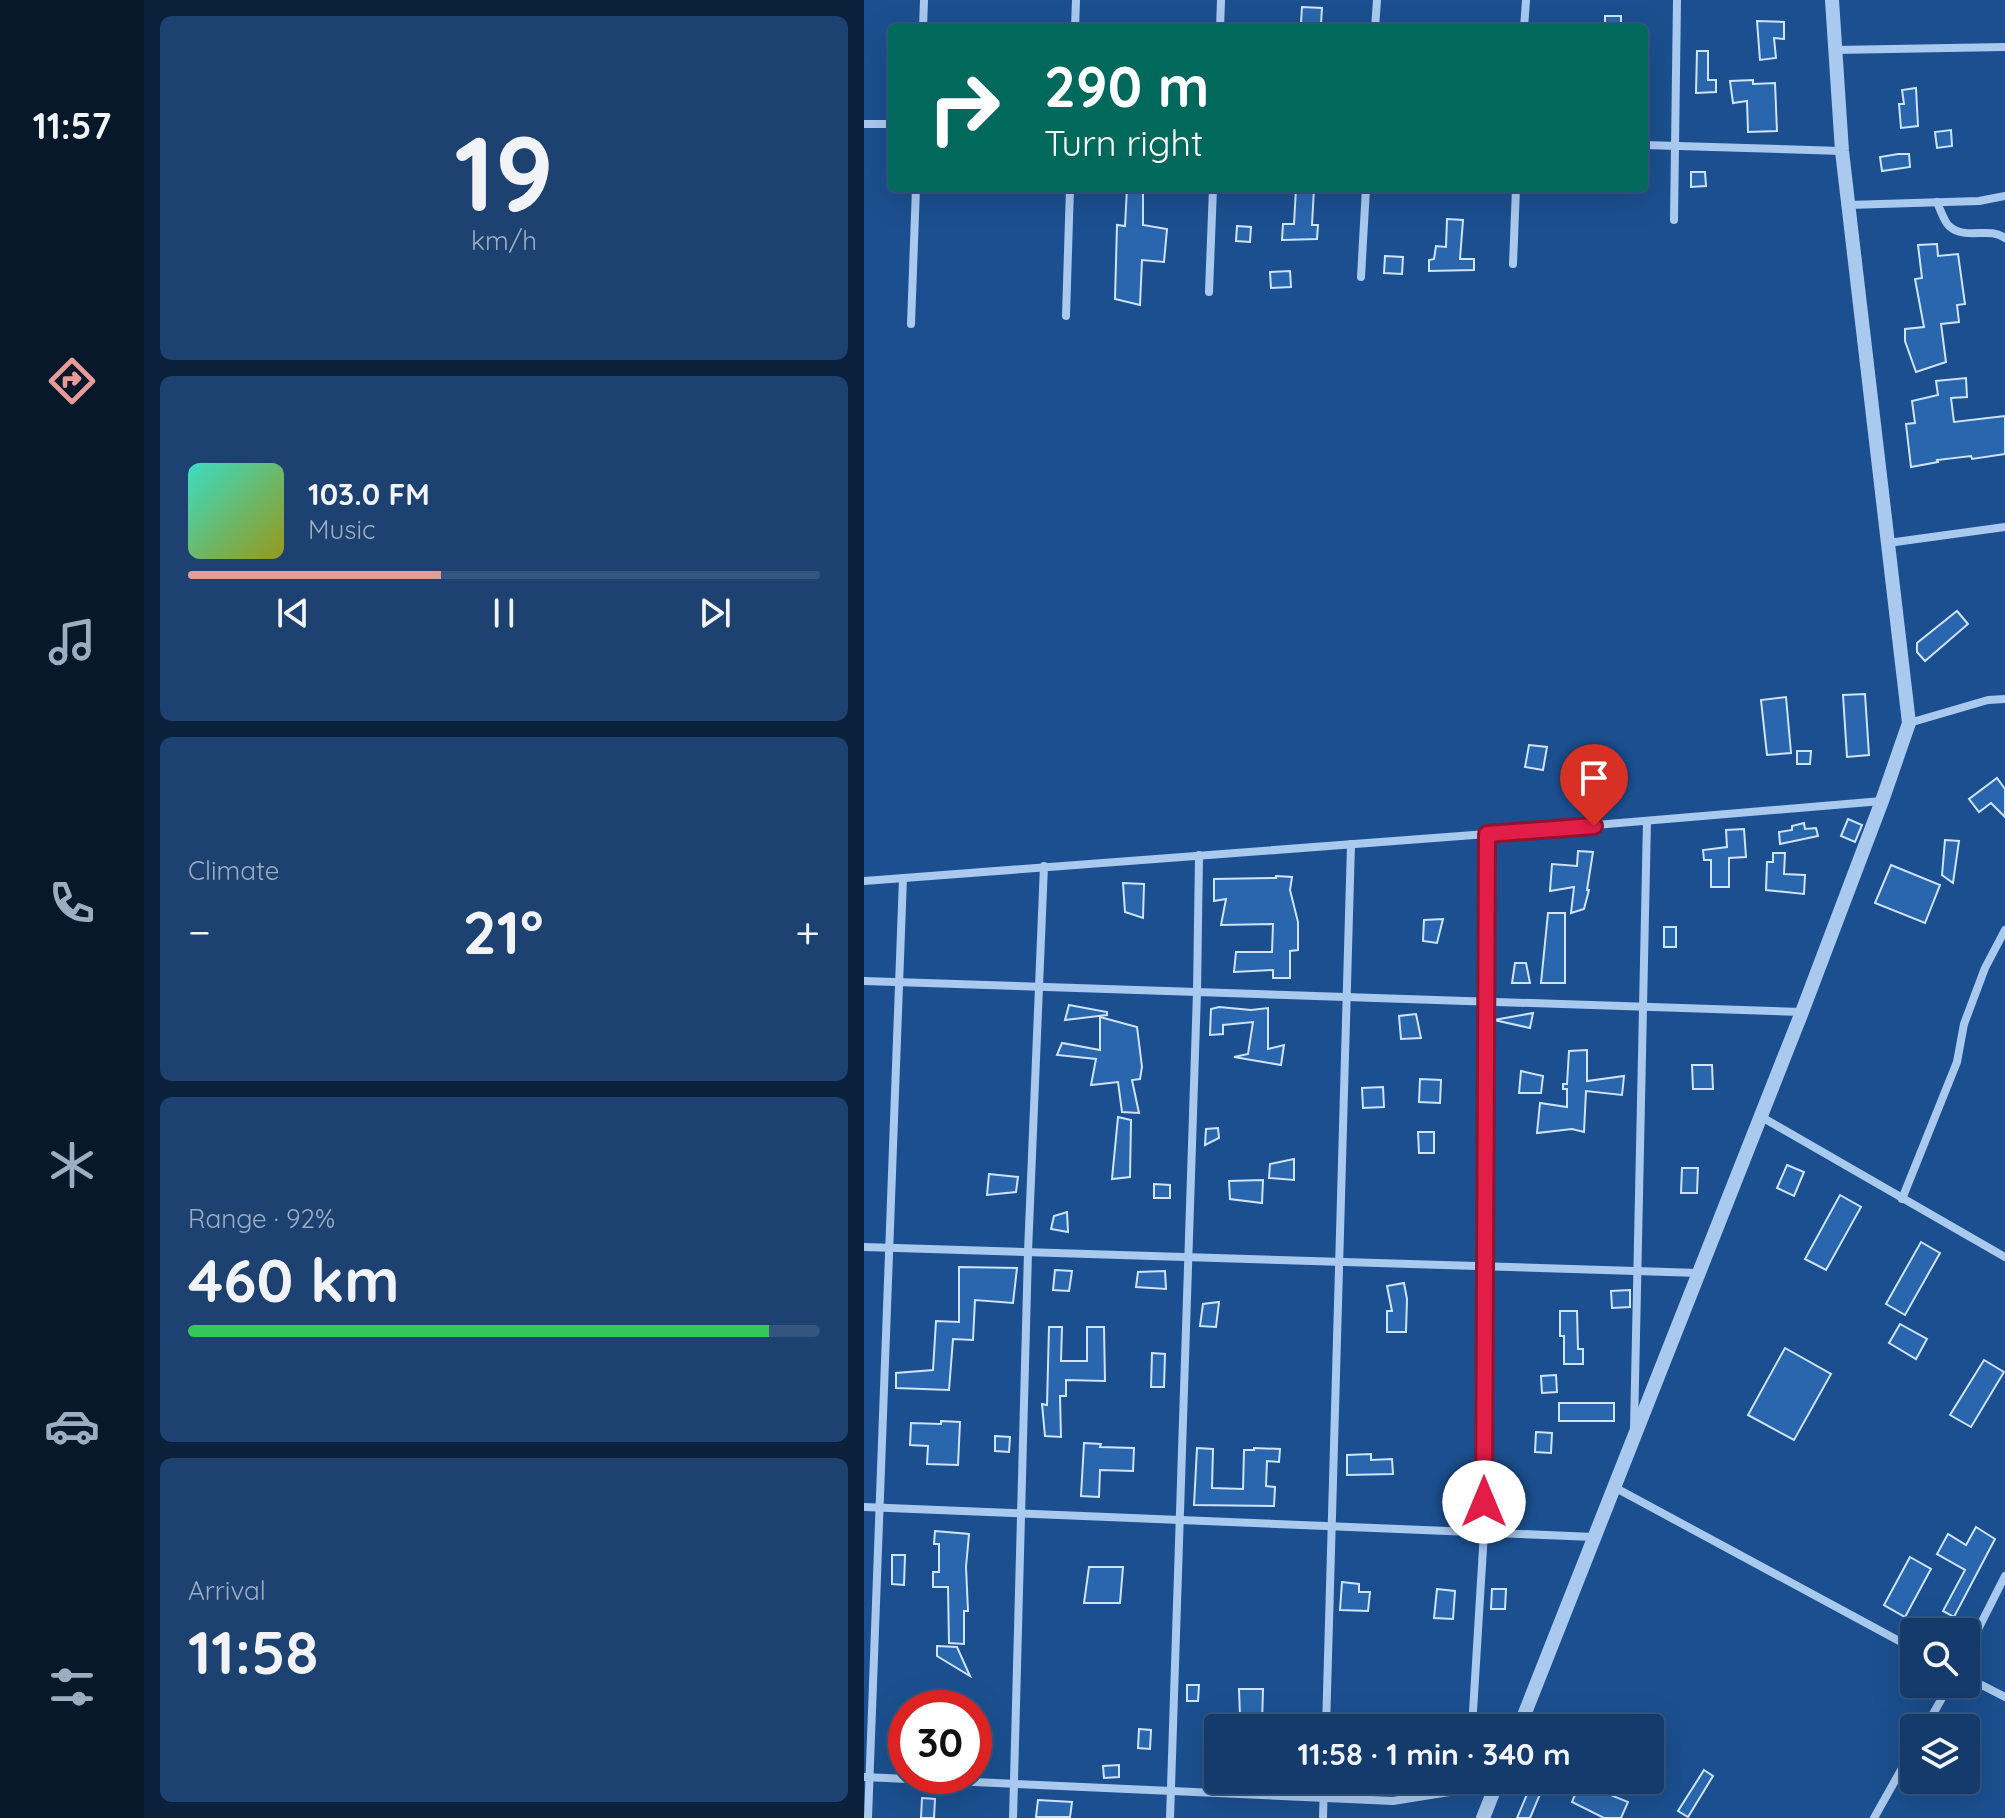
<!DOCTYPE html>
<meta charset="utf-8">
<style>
:root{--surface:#143b6b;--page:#1d4271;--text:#f1f3f6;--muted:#9dadc1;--line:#33557e;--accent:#e69b98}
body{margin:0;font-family:Quicksand,sans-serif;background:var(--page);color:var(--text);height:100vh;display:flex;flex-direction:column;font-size:30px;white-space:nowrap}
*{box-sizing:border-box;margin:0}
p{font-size:26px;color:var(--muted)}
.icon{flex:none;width:44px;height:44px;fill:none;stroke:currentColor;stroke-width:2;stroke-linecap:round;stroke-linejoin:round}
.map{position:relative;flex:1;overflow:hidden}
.drawer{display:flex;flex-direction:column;gap:16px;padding:16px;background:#0b203b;width:720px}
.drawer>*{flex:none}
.guide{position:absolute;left:24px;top:24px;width:760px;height:168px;border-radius:8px;box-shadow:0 8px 32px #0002,0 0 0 2px var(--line);background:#00695c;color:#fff;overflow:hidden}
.tools{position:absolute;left:1036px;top:1618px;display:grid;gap:16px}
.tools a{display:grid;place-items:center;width:80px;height:80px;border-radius:8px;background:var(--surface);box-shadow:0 8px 32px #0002,0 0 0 2px var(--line);font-size:40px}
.speed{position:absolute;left:24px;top:1690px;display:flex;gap:16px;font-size:40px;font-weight:700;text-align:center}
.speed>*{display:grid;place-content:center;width:104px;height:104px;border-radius:50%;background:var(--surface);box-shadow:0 8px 32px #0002,0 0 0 2px var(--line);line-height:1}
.speed .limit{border:12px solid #d22;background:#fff;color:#111}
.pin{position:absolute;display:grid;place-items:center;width:68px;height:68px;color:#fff;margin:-82px -34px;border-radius:50% 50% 50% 0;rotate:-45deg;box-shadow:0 0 8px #0007}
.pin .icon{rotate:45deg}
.me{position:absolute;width:88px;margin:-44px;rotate:0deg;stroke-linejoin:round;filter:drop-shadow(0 0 6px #0008)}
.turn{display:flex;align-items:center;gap:28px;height:168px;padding:0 24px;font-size:36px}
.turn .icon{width:104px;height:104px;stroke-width:2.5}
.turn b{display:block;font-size:56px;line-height:68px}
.big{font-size:60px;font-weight:700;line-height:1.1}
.drawer .widget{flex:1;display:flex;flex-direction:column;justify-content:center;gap:12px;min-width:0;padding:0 28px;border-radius:12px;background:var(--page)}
.drawer .dial{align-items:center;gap:0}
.dial b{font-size:104px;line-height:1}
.song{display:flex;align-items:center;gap:24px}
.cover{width:96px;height:96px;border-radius:12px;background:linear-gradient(135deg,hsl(170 70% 55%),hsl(60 70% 35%))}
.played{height:8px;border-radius:4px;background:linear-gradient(90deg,var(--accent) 40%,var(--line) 40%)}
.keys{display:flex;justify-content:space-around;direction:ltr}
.heat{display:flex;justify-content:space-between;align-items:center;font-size:44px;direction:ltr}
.charge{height:12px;border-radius:6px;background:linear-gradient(90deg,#34c759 92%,var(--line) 0)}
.trip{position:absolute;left:340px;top:1714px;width:460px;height:80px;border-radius:8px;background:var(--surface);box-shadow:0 8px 32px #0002,0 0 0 2px var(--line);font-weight:700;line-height:80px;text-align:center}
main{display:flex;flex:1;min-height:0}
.dock{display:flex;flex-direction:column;width:144px;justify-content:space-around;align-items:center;background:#08182b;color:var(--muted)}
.dock .icon{width:56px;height:56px}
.dock .selected{color:var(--accent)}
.dock b{font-size:36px;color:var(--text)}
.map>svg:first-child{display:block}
.building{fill:#2a66ad;stroke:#cfe3fa;stroke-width:2}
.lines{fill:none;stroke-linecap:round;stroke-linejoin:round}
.minor{stroke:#a9c9ee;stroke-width:8}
.tertiary{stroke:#a9c9ee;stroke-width:14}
.route-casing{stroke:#92132f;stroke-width:20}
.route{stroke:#e11d48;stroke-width:14}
</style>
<main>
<nav class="dock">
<b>11:57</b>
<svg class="icon selected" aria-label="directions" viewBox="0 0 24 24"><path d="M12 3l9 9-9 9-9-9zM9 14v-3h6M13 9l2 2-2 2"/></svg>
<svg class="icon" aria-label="music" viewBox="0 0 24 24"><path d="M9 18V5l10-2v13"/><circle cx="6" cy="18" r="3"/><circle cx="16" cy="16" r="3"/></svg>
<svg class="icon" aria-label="phone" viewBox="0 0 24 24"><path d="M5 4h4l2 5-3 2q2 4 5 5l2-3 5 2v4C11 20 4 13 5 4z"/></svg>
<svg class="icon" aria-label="climate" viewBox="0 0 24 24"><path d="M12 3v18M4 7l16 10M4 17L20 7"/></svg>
<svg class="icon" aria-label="car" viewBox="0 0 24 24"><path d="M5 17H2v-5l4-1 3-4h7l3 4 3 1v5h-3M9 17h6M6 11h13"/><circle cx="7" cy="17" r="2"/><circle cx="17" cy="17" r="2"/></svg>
<svg class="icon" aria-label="filters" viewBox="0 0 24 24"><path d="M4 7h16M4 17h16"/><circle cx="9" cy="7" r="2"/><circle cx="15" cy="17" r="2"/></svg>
</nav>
<section class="drawer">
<div class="widget dial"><b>19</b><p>km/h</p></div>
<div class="widget">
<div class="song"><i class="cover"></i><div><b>103.0 FM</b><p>Music</p></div></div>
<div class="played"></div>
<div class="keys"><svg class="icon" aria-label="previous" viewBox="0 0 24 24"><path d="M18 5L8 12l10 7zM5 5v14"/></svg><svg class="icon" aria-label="pause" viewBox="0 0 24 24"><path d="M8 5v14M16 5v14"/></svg><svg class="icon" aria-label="next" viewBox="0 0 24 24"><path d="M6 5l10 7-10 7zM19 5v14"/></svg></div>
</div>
<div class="widget"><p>Climate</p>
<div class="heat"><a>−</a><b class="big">21°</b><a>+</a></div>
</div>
<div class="widget"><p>Range · 92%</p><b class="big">460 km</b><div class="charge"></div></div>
<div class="widget"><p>Arrival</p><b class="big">11:58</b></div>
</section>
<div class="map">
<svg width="1141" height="1818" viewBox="0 0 1141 1818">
<rect width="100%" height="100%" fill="#1b4f8f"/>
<g class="building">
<path d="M438,7L458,8L457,24L437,23Z"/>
<rect x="741" y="16" width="16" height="12"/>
<path d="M893,21L920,22V39L910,38L912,58L896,60Z"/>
<path d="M833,51H844V80H852V92L832,93Z"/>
<path d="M889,80V84L911,83L913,131L884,132L883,101L869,103L866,81Z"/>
<path d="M1052,88L1054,126L1037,128L1035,104H1040L1038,90Z"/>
<path d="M1087,130L1088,146L1073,148L1071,132Z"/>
<path d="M1034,154H1045L1046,167L1018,171L1016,157Z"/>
<path d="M827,172H841L842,186L827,187Z"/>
<path d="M263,188H279V225L303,229L300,262L278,260L276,305L251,299L253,225L261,226Z"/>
<path d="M432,188H450L448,225H454L453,239L418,240L419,224H430Z"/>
<path d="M583,219L599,220L596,259H610V270L565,271V260L570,259L572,246L582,247Z"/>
<path d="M373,226L387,227L386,242L372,241Z"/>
<path d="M1073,244L1074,256L1094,254L1101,304L1093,305L1095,322L1077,324L1082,362L1052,372L1041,341V329L1060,327L1051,279L1058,278L1054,245Z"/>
<path d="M521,256L539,257L538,274L520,273Z"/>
<path d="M426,271L427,287L407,288L406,272Z"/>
<path d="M1102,378L1103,397L1087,398L1090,422L1141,416V454L1108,459L1107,456L1073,460L1074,462L1047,467L1042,424L1051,423L1048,401L1074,395L1072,381Z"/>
<path d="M1093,611L1104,624L1061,661L1053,652V643Z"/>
<path d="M1001,694L1005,755L983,757L979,695Z"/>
<path d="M922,697L927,753L903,755L897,700Z"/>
<path d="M665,745L683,747L679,770L661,767Z"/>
<path d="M933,751H947L946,764H933Z"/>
<path d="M1133,778L1141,789V817L1127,803L1115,812L1105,799Z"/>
<path d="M984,819L998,825L991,842L977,836Z"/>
<path d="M940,823L941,829L952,828L954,836L916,844L915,832L928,830V826Z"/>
<path d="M880,829L882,857L865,858V887H847V860H840L839,850L863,847L862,830Z"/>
<path d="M1081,840L1095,841L1089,883L1078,875Z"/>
<path d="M714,851L729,852L723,890H725L720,909L707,913L710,887L686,891L688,864L713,866Z"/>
<path d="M909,853H921L920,874L941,875L940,894L902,890L903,862H909Z"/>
<path d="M1027,865L1076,885L1061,923L1011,903Z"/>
<path d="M412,876L428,877L426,890L434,922V950L426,951V978H409V970L370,972L372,952H408L409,924L357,925L362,899L350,901V879L412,878Z"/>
<path d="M259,883L280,884L279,918L261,912Z"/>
<path d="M684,913H701V983H677Z"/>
<path d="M579,919L573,943L559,941L560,920Z"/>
<rect x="800" y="927" width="12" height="20"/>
<path d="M651,963H662L666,983H648Z"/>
<path d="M205,1005L243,1012V1015L201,1020Z"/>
<path d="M355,1007L387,1010L404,1008V1049L420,1045L417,1065L370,1057L384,1054L389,1022L359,1025V1034L346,1035L347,1009Z"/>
<path d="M669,1013L666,1028L630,1020Z"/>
<path d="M552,1014L557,1038L537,1039L535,1016Z"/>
<path d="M236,1017L273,1027L278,1067L276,1079L268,1080L275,1113L258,1112L254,1082L227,1085L232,1059L193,1055L198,1043L236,1050Z"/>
<path d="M723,1050V1081L760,1076L758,1095L722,1091L720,1132L708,1129L673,1133L676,1103L703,1107V1089H699V1084H703L705,1051Z"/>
<path d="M828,1065H848L849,1089H829Z"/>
<path d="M657,1071L679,1076L677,1093H655Z"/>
<path d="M556,1079L577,1080L576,1103L555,1102Z"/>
<path d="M519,1087L520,1107L499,1108L498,1088Z"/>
<path d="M254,1117L267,1120L266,1177L248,1179Z"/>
<path d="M354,1128L355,1138L341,1145L342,1129Z"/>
<path d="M554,1132H570V1153H555Z"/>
<path d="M430,1159V1180L405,1178L406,1164Z"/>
<path d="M923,1165L940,1172L930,1196L913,1188Z"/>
<path d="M818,1168H834L833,1193H817Z"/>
<path d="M125,1174L154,1177L152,1192L123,1195Z"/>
<path d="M399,1180L398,1203L366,1199L365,1181Z"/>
<path d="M290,1184L306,1185V1198H290Z"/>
<path d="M976,1195L997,1207L962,1270L941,1259Z"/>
<path d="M203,1212L204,1232L187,1229L190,1216Z"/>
<path d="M1057,1242L1076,1253L1041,1315L1022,1304Z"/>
<path d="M95,1267L153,1268L149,1303L111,1300L109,1340L89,1339L85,1390L32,1388V1373L69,1370L72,1321L95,1322Z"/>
<path d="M191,1270L208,1271L205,1291L189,1290Z"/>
<path d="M301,1271L302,1289L272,1287L274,1272Z"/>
<path d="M540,1283L543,1299L542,1332H523V1311H528L523,1286Z"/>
<path d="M766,1290V1307L748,1308L747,1291Z"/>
<path d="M355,1302L352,1327L336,1326L339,1304Z"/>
<path d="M696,1311H713L714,1349H719V1364H700V1336H696Z"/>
<path d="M1036,1324L1063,1339L1052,1359L1025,1343Z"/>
<path d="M185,1327H198L197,1361H223V1327H240L241,1381L202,1380V1396H196L197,1437L181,1436L178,1404L183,1405Z"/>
<path d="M921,1348L967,1374L930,1440L884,1415Z"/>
<path d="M288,1353L301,1354L300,1387H287Z"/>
<path d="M1120,1360L1140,1372L1107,1427L1086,1415Z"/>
<path d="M692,1375L693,1392L678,1393L677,1376Z"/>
<rect x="695" y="1403" width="55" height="18"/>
<path d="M77,1421L96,1422L94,1465L63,1464L64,1446L46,1445L47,1423L77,1424Z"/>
<path d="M672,1432L688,1433L687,1453L671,1452Z"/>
<path d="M131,1436L146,1437L145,1452L131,1451Z"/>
<path d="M220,1443L237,1444L236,1447L270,1448L269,1471L236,1470L235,1497L217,1496Z"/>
<path d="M333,1448L349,1449L348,1488L379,1489L380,1450H390V1448L416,1449L415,1462L403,1461L402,1486L411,1487L410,1506L330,1505Z"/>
<path d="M507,1454V1460L528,1459L529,1474L483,1475V1455Z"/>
<path d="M1112,1527L1131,1539L1090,1617L1079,1611L1101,1570L1073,1554L1084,1534L1102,1545Z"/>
<path d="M71,1531L105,1534L102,1567L104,1611H100V1644L85,1643L84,1587H69V1572H75V1544H70Z"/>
<path d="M28,1555H41L40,1585L28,1584Z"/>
<path d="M1046,1557L1067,1569L1041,1617L1020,1605Z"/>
<path d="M225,1567H259L256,1603H220Z"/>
<path d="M478,1582L495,1584V1592H506L504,1611L476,1610Z"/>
<path d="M573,1589L591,1591L589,1619L570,1618Z"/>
<path d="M628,1589H642L641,1609H627Z"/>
<path d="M73,1646L93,1647L106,1676L73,1656Z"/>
<path d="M323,1685H335L334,1701H323Z"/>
<path d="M375,1689H399L398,1724H394V1728H363V1716H376Z"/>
<path d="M275,1729L287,1730L286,1749L274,1748Z"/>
<path d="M255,1765V1777L240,1778L239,1766Z"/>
<path d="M840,1770L849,1776L824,1817L814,1811Z"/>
<path d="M669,1780H682L666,1818H653Z"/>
<path d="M717,1780H750L744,1794L764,1802L757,1818H740L708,1802Z"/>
<path d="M58,1798L71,1799L70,1818H57Z"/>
<path d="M174,1800L208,1802L206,1817H172Z"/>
</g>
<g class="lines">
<g class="minor">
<path d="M59,28L60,0"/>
<path d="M211,28L212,0"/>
<path d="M356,28L357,0"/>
<path d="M511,28L513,0"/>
<path d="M660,28L662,0"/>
<path d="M971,50L1141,47"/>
<path d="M0,124H28"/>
<path d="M780,145L978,151"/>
<path d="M1073,202C1076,209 1080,221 1085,226C1102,241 1125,226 1141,238"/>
<path d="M984,205L1115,201L1141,196"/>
<path d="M810,220L813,0"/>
<path d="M649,264L652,188"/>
<path d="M497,277L502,188"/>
<path d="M345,292L349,188"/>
<path d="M202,316L206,188"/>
<path d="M47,324L52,188"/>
<path d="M1024,543L1141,527"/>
<path d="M1045,723L1124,700L1141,699"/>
<path d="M0,881L623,834L1018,801"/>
<path d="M0,981L938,1012"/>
<path d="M896,1116L1141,1257"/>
<path d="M1038,1199L1093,1062L1100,1024L1121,968L1141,930"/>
<path d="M0,1247L835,1273"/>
<path d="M770,1429L783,821"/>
<path d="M750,1487L1050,1649"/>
<path d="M0,1507L730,1537"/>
<path d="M1102,1653L1141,1576"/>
<path d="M1102,1677L1141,1697"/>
<path d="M462,1728L487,844"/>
<path d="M608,1728L620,1532L623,834"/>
<path d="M1061,1728L1086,1684"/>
<path d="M0,1777L529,1801L604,1789L628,1780"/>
<path d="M4,1818L39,878"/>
<path d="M149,1818L164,1252L180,866"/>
<path d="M306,1818L333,992L335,855"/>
<path d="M459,1818L460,1780"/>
<path d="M1010,1818L1050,1747"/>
</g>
<g class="tertiary">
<path d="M655,1728L938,1012L1018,801L1045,723L978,151L968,0"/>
<path d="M619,1818L634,1780"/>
</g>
</g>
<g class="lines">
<defs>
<path id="route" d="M620,1502L623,834L730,826"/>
</defs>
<use href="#route" class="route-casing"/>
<use href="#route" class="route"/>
</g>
</svg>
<div class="tools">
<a><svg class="icon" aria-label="search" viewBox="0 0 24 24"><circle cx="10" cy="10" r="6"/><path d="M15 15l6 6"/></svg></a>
<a><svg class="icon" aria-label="layers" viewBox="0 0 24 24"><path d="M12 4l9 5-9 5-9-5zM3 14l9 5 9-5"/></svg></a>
</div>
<div class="speed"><div class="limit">30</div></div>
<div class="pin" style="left:730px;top:826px;background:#d93025"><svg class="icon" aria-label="arrive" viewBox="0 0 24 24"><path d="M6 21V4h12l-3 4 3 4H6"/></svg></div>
<svg class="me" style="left:620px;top:1502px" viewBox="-20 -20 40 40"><circle r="19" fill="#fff"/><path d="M0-13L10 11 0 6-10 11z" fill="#e11d48"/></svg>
<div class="trip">11:58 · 1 min · 340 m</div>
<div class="guide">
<div class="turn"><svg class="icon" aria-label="right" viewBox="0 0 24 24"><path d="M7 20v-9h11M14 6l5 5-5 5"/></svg><div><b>290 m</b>Turn right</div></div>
</div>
</div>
</main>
